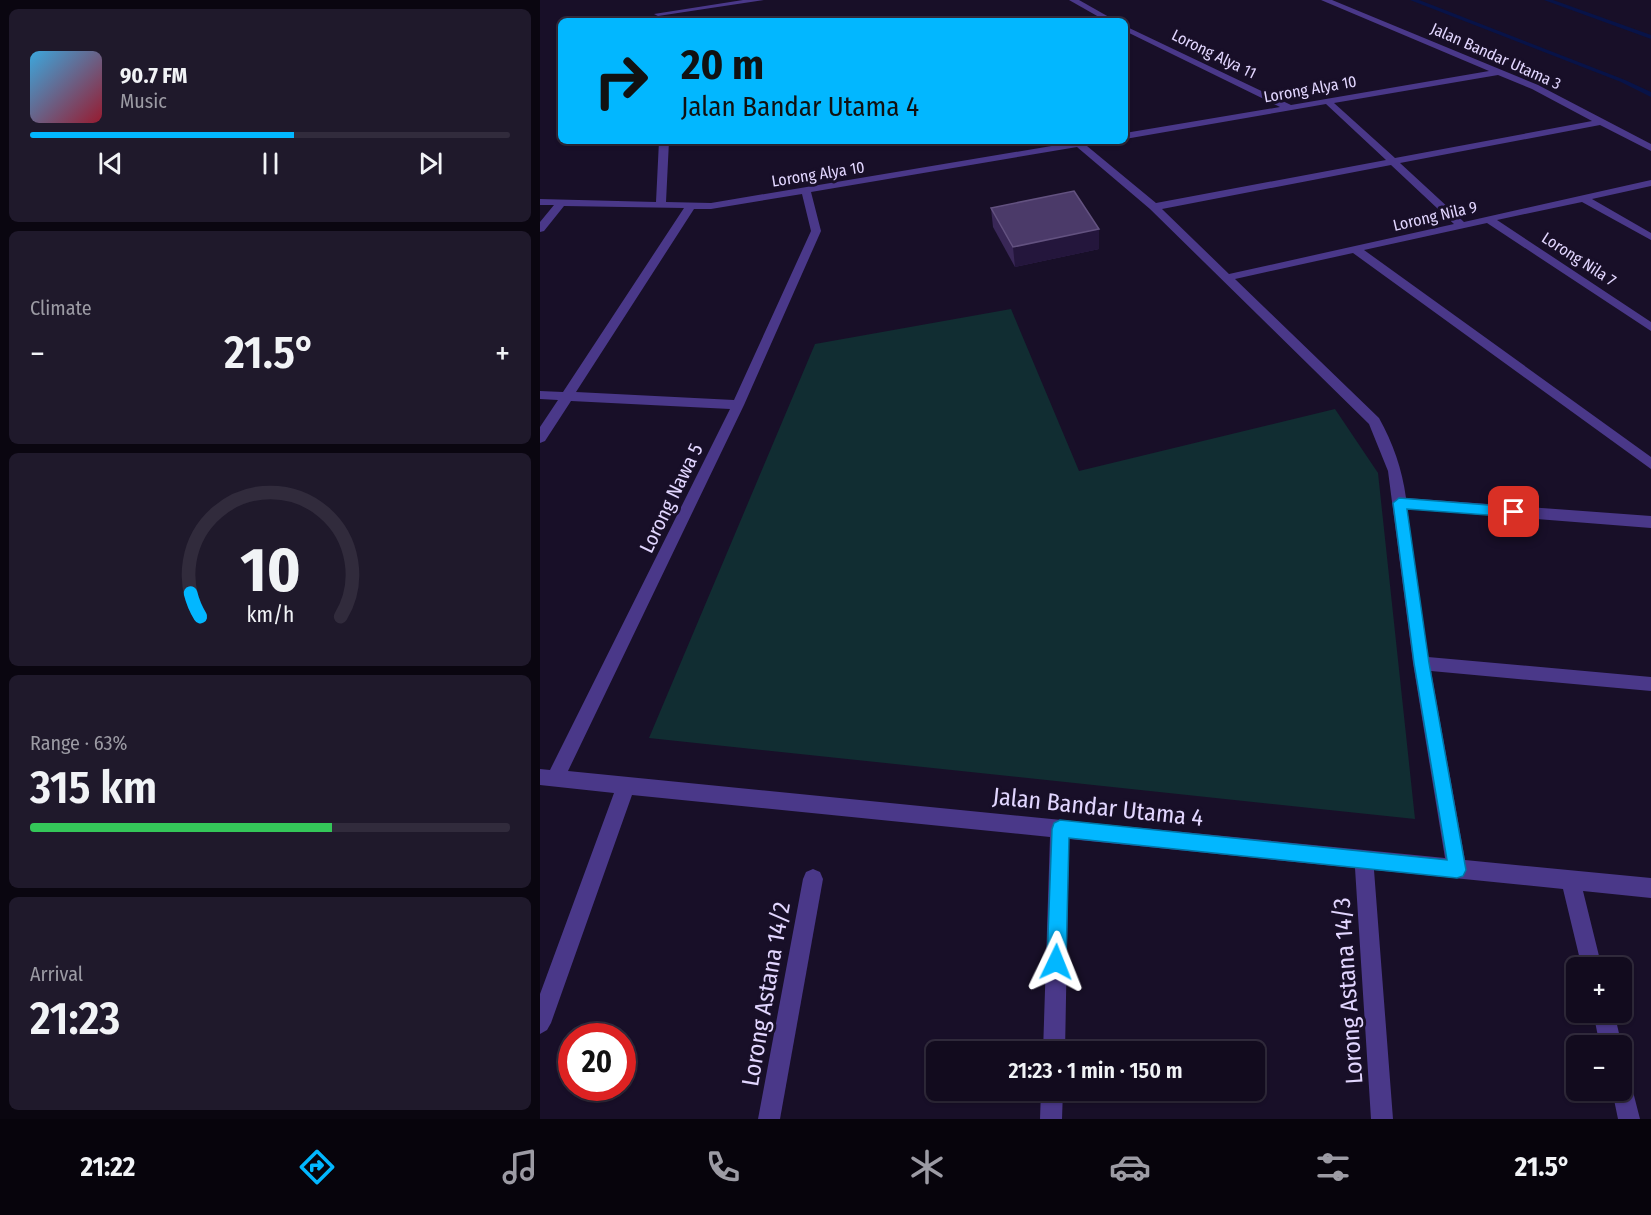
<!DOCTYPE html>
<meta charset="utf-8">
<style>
:root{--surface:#120b1e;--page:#1f192b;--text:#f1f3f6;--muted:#9c9ba4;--line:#312b3c;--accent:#02b7ff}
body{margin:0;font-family:"Fira Sans Condensed",sans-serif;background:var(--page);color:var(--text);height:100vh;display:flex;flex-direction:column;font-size:22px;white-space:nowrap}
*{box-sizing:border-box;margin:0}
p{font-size:20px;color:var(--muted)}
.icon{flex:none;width:33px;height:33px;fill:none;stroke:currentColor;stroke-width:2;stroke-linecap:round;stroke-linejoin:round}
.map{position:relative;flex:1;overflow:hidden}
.sheet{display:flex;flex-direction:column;gap:9px;padding:9px;background:#0a0610;width:540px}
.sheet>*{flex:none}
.guide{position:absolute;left:18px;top:18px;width:570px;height:126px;border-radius:9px;box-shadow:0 2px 4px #0004,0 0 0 2px var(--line);background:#02b7ff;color:#111;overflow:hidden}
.controls{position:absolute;left:1026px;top:957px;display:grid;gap:12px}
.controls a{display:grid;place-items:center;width:66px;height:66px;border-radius:9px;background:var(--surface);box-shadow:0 2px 4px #0004,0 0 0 2px var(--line);font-size:30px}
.speed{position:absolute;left:18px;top:1023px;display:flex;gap:12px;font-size:30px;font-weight:700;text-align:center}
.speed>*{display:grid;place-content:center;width:78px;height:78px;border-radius:50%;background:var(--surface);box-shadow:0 2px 4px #0004,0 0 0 2px var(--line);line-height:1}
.speed .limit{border:9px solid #d22;background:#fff;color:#111}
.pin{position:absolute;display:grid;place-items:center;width:51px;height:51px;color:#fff;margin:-26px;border-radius:12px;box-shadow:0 3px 9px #0006}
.me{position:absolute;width:66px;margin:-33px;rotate:2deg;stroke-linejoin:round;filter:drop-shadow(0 0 4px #0008)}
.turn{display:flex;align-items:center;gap:21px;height:126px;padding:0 24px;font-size:27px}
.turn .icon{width:78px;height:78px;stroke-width:2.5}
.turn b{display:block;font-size:42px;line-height:51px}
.big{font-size:45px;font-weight:600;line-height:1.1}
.sheet .widget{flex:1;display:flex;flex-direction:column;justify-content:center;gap:9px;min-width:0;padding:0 21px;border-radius:9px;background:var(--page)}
.sheet .dial{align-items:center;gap:0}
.dial svg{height:156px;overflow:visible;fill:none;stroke:var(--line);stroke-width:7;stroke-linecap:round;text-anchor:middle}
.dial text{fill:var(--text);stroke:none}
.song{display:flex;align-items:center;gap:18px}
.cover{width:72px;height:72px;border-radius:9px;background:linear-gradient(135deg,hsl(200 70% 55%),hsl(350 70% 35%))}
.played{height:6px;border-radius:3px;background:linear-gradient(90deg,var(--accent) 55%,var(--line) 55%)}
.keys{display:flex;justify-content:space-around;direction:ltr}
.heat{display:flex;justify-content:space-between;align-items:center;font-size:33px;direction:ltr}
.charge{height:9px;border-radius:4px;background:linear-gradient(90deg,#34c759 63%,var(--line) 0)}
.trip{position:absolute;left:386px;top:1041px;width:339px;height:60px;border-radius:9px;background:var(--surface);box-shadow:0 2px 4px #0004,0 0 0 2px var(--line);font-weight:600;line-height:60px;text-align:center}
.dock{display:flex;height:96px;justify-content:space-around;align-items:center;background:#07040c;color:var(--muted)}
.dock .icon{width:42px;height:42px}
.dock .active{color:var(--accent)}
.dock b{font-size:27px;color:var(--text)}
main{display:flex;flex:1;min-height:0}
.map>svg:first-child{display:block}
.green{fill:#112d32}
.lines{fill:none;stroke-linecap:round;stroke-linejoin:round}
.stream{fill:#081348;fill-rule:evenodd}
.minor{fill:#4a3889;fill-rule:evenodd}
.wall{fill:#392757}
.shaded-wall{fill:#24163c}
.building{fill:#4b3a69;stroke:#635280;stroke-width:1.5}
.route{fill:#02b7ff;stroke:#0177a6;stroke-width:1.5}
.labels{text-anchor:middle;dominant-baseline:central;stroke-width:6;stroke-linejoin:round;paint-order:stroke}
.far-street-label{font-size:16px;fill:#e2d6ff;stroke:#180f28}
.street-label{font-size:20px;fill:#e2d6ff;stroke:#180f28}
.near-street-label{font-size:24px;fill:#e2d6ff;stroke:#180f28}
</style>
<main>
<section class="sheet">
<div class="widget">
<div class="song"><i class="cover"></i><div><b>90.7 FM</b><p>Music</p></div></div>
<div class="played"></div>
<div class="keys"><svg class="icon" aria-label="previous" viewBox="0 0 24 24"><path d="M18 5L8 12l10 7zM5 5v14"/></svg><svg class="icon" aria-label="pause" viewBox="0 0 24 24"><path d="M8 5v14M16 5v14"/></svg><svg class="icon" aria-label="next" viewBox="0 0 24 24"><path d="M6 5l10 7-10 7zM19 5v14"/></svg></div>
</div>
<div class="widget"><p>Climate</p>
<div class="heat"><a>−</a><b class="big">21.5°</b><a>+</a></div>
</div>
<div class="widget dial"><svg viewBox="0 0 100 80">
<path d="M14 69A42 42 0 1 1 86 69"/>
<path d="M14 69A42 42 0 0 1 9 57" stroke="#02b7ff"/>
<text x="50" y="56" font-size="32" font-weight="700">10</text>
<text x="50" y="72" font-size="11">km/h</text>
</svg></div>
<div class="widget"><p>Range · 63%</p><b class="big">315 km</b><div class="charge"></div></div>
<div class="widget"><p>Arrival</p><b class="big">21:23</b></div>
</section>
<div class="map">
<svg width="1111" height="1119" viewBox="0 0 1111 1119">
<rect width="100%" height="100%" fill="#180f28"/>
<path class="green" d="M471,309L539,471L795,409L838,473L875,819L109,738L275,344Z"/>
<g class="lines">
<g class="stream">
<path d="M870,0H879L1085,80L1111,92V97L1081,82Z"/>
<path d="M1004,0H1013L1111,35V39Z"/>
</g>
<g class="minor">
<path d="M203,0H224L118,16L114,14Z"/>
<path d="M529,0H539L576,21H566Z"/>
<path d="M781,0H792L998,85L1111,144V151L1060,125L860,163L924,222L1111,180V186L1052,199L1111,233V240L1042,202L957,220L1111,322V331L947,223L824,250L1111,457V469L813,253L695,279L839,418C853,443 862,469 866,498L1111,516V528L867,509L888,657L1111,677V691L891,671L925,860L1111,878V898L1043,891L1062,968H1042L1023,889L834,870L853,1119H831L815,868L529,839L525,1052H503L510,837L92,795L11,1023L7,1030L0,1034V994L74,793L0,785V769L10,770L190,409L31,401L5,441L0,443V427L18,400L0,399V391L23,392L144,208L24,206L4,231L0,232V222L14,205H0V199L116,202L119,141H129L126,202L171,203L541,141H563L547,146L616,203L846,160L786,104L585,139V133L740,107L585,31V26L751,105L949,71ZM958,75L992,89L1052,121L855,158L794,103ZM537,147L610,209L829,424L848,471L873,663L905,858L28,771L204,405L281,231L271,192ZM851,165L914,224L689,274L622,209ZM262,194L271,231L194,400L36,392L154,209H171Z"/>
<path d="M273,869L280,872L283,879L240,1119H218L263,879L266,872Z"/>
<path d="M1053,1012H1074L1082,1046H1060Z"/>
<path d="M1082,1077L1090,1080L1100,1119H1078L1072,1090H1082Z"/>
<path d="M501,1090H523L522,1119H500Z"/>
</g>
</g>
<path class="wall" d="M451,208L559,249L475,267L453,227Z"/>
<path class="shaded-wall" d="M559,229V249L475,267L473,247Z"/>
<path class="building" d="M534,191L559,229L473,247L451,208Z"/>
<path class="route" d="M859,498L974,507L980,512L974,517L867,509L889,663L926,870L923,876L917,878L529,838L526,962L523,969L516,972L510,969L507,962L512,829L514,823L520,820L907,860L874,663L853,503Z"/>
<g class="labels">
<g class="far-street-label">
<text transform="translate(674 54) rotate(26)">Lorong Alya 11</text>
<text transform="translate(956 56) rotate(24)">Jalan Bandar Utama 3</text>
<text transform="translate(770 89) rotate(-10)">Lorong Alya 10</text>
<text transform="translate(278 174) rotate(-9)">Lorong Alya 10</text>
<text transform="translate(895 216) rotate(-13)">Lorong Nila 9</text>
<text transform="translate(1039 259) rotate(33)">Lorong Nila 7</text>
</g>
<g class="street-label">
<text transform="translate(131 498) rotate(-64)">Lorong Nawa 5</text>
</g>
<g class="near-street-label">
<text transform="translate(558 807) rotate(6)">Jalan Bandar Utama 4</text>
<text transform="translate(808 991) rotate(-94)">Lorong Astana 14/3</text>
<text transform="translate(226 994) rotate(-80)">Lorong Astana 14/2</text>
</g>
</g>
</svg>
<div class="controls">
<a>+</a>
<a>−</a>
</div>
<div class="speed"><div class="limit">20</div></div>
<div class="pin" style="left:974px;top:512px;background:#d93025"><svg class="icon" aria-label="arrive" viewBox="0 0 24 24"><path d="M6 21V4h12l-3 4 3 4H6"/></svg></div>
<svg class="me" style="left:516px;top:962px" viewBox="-20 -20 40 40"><path d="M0-17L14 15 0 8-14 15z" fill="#02b7ff" stroke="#fff" stroke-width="4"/></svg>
<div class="trip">21:23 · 1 min · 150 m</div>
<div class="guide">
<div class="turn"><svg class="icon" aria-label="right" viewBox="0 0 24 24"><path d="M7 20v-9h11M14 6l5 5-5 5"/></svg><div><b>20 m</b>Jalan Bandar Utama 4</div></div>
</div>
</div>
</main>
<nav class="dock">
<b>21:22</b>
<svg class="icon active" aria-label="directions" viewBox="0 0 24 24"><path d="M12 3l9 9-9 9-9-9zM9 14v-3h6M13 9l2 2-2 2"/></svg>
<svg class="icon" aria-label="music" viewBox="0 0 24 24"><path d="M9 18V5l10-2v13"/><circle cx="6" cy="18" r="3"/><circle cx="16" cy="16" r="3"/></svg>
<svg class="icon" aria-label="phone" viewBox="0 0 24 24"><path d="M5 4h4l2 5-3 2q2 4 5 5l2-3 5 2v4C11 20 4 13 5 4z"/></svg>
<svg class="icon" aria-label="climate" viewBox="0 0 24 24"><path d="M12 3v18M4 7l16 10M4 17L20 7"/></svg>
<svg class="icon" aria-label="car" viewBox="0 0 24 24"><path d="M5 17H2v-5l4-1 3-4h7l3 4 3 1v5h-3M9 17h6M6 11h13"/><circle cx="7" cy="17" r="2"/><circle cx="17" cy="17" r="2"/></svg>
<svg class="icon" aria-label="filters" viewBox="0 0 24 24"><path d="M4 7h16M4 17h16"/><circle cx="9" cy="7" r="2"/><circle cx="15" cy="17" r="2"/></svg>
<b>21.5°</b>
</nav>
